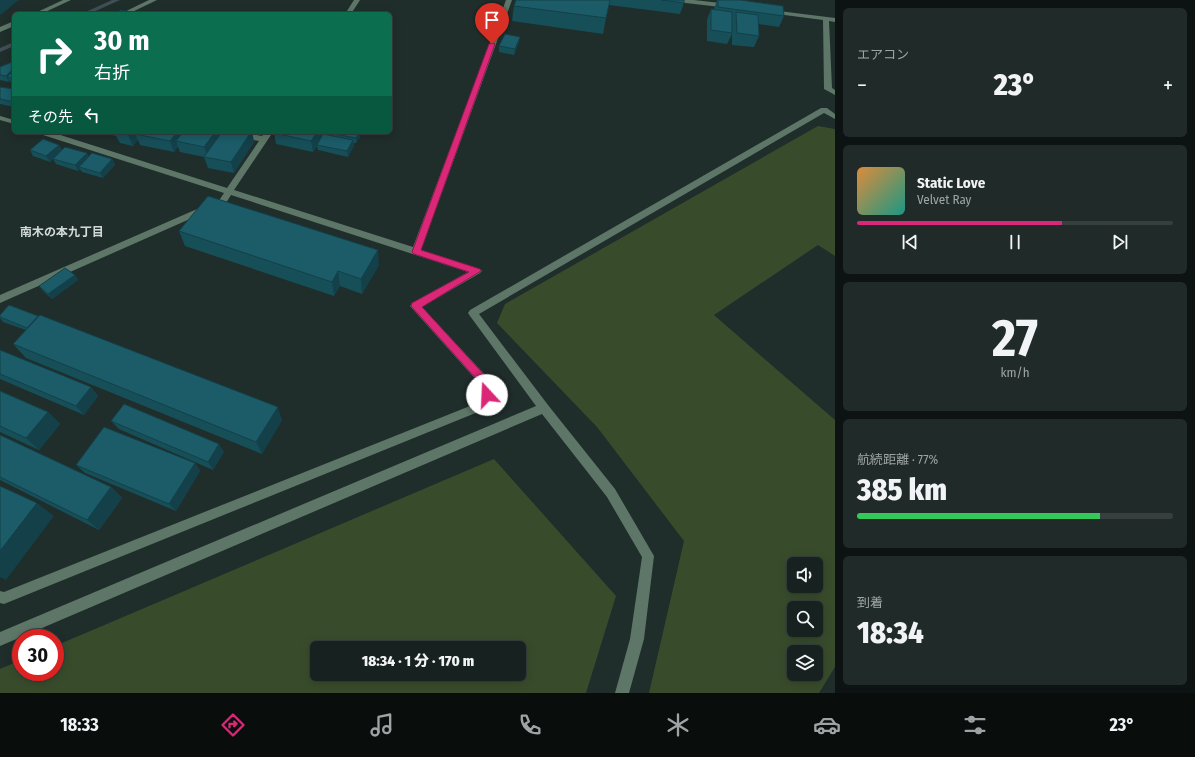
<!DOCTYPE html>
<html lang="ja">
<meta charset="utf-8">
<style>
:root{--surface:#172220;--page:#202a29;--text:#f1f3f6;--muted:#9ea4a5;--line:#363f3e;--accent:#db2777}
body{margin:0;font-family:"Fira Sans Condensed","Noto Sans JP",sans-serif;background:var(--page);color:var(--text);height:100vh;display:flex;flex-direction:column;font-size:15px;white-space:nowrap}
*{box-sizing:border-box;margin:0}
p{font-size:13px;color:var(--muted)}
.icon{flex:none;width:22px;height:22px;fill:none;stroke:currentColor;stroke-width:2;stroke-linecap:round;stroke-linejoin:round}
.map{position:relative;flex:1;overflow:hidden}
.details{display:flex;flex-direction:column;gap:8px;padding:8px;background:#0d1312;width:360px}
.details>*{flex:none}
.banner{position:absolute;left:12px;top:12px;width:380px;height:122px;border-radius:6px;box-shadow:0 2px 10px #0003,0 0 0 1px var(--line);background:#0b6e4f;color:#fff;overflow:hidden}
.buttons{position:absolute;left:787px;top:557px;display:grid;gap:8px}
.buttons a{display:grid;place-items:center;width:36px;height:36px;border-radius:6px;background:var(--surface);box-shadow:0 2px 10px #0003,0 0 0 1px var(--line);font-size:20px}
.speed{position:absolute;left:12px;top:629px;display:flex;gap:8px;font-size:20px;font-weight:700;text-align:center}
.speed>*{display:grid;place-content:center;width:52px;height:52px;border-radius:50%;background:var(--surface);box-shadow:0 2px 10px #0003,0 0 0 1px var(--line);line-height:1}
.speed .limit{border:6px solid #d22;background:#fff;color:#111}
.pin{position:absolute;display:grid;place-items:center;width:34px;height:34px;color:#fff;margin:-41px -17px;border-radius:50% 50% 50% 0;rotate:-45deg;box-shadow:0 0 4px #0007}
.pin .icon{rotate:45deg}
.me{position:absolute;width:44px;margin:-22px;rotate:340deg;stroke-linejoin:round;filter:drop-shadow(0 0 3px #0008)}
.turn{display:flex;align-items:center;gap:14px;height:84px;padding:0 16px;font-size:18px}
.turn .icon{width:52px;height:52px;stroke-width:2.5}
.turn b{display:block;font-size:28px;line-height:34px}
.then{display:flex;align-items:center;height:38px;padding:0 16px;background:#0003;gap:8px;font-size:15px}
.big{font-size:30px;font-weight:800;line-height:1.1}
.details .tile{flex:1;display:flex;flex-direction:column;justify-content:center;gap:6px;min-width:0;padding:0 14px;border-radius:6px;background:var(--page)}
.details .dial{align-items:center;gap:0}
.dial b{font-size:52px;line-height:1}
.song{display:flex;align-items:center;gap:12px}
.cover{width:48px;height:48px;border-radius:6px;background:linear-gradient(135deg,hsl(30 70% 55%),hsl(170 70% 35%))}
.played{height:4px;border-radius:2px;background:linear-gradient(90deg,var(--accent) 65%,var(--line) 65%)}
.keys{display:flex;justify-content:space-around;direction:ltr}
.heat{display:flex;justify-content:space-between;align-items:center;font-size:22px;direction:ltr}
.charge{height:6px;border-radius:3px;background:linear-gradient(90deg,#34c759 77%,var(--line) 0)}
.trip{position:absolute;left:310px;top:641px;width:216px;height:40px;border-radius:6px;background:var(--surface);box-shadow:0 2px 10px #0003,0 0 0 1px var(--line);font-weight:800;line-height:40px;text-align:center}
.dock{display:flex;height:64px;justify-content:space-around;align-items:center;background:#090e0d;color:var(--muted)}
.dock .icon{width:28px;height:28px}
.dock .active{color:var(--accent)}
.dock b{font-size:18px;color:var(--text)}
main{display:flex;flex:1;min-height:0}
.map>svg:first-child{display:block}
.green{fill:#384c2c;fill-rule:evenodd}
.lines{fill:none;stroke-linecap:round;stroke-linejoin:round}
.stream{fill:#404e55;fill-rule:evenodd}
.minor{fill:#5d7668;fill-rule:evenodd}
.wall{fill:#174f59}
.shaded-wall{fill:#134049}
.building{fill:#1b5c68;stroke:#134049}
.route{fill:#db2777;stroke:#8e194d}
.labels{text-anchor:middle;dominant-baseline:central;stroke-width:4;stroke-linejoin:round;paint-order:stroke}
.neighbourhood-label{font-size:12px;font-weight:bold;fill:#d1dad9;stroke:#1f2d2b}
</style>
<main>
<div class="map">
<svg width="835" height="693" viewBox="0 0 835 693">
<rect width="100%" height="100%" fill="#1f2d2b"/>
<g class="green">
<path d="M818,126L835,129V256L818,245L714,315L835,420V667L819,693H649L684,541L597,427L497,323L505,304ZM794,564H816V586H794ZM794,608H816V630H794ZM794,652H816V674H794Z"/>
<path d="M494,459L616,596L586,693H0V669L21,660V672H55V646ZM317,648H519V674H317Z"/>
</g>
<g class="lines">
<g class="stream">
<path d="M112,0H120L89,14H81Z"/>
<path d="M14,42V46L0,52V48Z"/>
</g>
<g class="minor">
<path d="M63,0H71L41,14H33Z"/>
<path d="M149,0H157L128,14H120Z"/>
<path d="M354,0H360L351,14H345Z"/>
<path d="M506,0H512L421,250L480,269L482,271L480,273L422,307L488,378L492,395L483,410L4,604L0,603V591L4,592L475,404L482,394L479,383L410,306L412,303L468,272L231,195L226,203L0,303V295L220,199L224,193L40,134L39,132H51L227,188L259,141L229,135L225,132H242L262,136L265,132H273L234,190L413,247Z"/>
<path d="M674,0H694L729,4L732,6L729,8L677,2Z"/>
<path d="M771,10L835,18V22L829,21L832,88L835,90V95L824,89L823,20L769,13L768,12Z"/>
<path d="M14,21V26L0,32V27Z"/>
<path d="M821,108H827L835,114V119L824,113L479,314L548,405L615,489L654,556L644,639L629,693H615L630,639L642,557L607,497L542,414L0,646V632L536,406L470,316L468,313L470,310Z"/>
<path d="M0,116L14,120V124L0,120Z"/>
</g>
</g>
<g class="wall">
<path d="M516,0H684V3L680,14L609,5L606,18L603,34L512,21L514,6Z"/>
<path d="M717,0H740L784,16L779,27L758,24L759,36L754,47L732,45V34L727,44L707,41V20L711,9H714Z"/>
<path d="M520,37L519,42L514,55L499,52V46Z"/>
<path d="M14,63V83L11,82L10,81L9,82L0,80V67Z"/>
<path d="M0,87L14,89V107L0,104Z"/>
<path d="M111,132H252L254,142L234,173L208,168L204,157L180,152L178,147L174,152L140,145L138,140L133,146L120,143L116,136L112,135Z"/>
<path d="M274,132H325L324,134L329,135V133L360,137L356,143H354V146L348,157L318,150L317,146L313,152L276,144L274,133Z"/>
<path d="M59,145L62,150L87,153L88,157L112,159L115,165L103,178L82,172L80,169L78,171L56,164L53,159L50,162L33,156L30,150Z"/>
<path d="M179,231L379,265L362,294L340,286L334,296L185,246Z"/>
<path d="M75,275L78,280L52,299L43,291L39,286Z"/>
<path d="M0,315L38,316L282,420L262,454L26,358L13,344L26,330L3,322L0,318Z"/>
<path d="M0,350L91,387L98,396L84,415L0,379Z"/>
<path d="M0,391L48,412L60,424L39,450L0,432Z"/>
<path d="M111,421L224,452L213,470L119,429Z"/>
<path d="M0,435L111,487L122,498L99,530L0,480Z"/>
<path d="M195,463L200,471L176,511L85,473L76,465Z"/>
</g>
<g class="shaded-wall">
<path d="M0,0H19L0,15Z"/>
<path d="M520,37L519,42L514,55L515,49Z"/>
<path d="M14,68V77H7L10,81L9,82L6,76Z"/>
<path d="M131,132H145L135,134L138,140L133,146L128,135Z"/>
<path d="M177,132H189L176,141L178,147L174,152L170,141Z"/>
<path d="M215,132H222L208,158L204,147Z"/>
<path d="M251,132H252L254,142L234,173L231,162Z"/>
<path d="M317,132H325L313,152L311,141Z"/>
<path d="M359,132H360V137L356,143V138Z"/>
<path d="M353,140L354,146L348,157L347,151Z"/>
<path d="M59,145L62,150L50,162L46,156Z"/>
<path d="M87,153L90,159L79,167L80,169L78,171L75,165Z"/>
<path d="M112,159L115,165L103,178L100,173Z"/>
<path d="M378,250L379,265L362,294L361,279Z"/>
<path d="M338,271L340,286L334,296L332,282Z"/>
<path d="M75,275L78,280L52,299L48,294Z"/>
<path d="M91,387L98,396L84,415L76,406Z"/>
<path d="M278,407L282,420L262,454L256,442Z"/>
<path d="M48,412L60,424L39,450L26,438Z"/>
<path d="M219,444L224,452L213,470L208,462Z"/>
<path d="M195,463L200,471L176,511L169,504Z"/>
<path d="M111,487L122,498L99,530L87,520Z"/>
<path d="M37,503L54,516L6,580L0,577V551Z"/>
</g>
<g class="building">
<path d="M516,0H610L606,18L514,6Z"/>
<path d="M661,0H684V3Z"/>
<path d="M718,0H740L783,6L784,16L718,7Z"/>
<path d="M711,9L732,12V33L711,30Z"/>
<path d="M120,10L144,14H116Z"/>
<path d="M736,12L758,15L759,36L737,33Z"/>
<path d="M505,34L520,37L515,49L499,46Z"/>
<path d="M12,62L14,63V68L6,76L0,75V67Z"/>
<path d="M14,70V78L7,77Z"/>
<path d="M0,87L14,89V102L0,99Z"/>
<path d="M115,132H131L128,135Z"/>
<path d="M137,132H177L170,141L135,134Z"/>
<path d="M183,132H215L204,147L176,141Z"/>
<path d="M222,132H251L231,162L204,157Z"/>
<path d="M274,132H317L311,141L274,133Z"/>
<path d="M329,132H359L356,138L329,133Z"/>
<path d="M323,134L353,140L347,151L317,145Z"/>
<path d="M43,139L59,145L46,156L30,150Z"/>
<path d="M65,147L87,153L75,165L53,159Z"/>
<path d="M92,153L112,159L100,173L79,167Z"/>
<path d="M208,196L378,250L361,279L338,271L332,282L179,231Z"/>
<path d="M65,268L75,275L48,294L39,286Z"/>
<path d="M9,305L38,316L27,328L0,317V315Z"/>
<path d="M40,315L278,407L256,442L13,344Z"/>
<path d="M0,350L91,387L76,406L0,374Z"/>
<path d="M0,391L48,412L26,438L0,426Z"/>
<path d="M124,404L219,444L208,462L111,421Z"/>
<path d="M104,427L195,463L169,504L76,465Z"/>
<path d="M0,435L111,487L87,520L0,477Z"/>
<path d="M0,486L37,503L0,551Z"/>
</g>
<path class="route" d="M492,43L495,44L421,250L480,269L481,271L422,307L487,378L491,395L487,399L482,395L480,383L411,306L412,303L469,272L414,254L412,252L489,44Z"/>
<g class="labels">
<g class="neighbourhood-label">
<text x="62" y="232">南木の本九丁目</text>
</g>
</g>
</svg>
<div class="buttons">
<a><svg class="icon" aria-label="sound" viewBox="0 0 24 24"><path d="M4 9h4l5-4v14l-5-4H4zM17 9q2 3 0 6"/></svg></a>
<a><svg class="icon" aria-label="search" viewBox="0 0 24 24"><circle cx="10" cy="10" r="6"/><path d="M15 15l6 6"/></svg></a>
<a><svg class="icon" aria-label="layers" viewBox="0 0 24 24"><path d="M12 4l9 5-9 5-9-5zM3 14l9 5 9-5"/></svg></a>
</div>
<div class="speed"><div class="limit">30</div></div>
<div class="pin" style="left:492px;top:44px;background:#d93025"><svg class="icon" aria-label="arrive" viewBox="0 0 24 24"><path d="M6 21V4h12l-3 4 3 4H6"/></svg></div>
<svg class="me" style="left:487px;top:395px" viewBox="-20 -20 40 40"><circle r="19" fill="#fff"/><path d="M0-13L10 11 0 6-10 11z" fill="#db2777"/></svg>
<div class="trip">18:34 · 1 分 · 170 m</div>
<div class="banner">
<div class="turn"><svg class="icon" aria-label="right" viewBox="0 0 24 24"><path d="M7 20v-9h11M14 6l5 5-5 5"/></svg><div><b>30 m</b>右折</div></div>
<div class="then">その先<svg class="icon" aria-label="left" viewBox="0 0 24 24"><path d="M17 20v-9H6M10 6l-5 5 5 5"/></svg></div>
</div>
</div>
<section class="details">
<div class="tile"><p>エアコン</p>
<div class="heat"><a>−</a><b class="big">23°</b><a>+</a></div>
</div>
<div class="tile">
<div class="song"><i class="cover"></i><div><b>Static Love</b><p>Velvet Ray</p></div></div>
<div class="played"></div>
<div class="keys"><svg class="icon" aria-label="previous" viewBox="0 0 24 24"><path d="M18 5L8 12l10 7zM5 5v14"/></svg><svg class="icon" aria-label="pause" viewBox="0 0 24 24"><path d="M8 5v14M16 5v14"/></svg><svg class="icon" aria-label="next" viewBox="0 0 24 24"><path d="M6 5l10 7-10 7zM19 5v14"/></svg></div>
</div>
<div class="tile dial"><b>27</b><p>km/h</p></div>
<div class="tile"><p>航続距離 · 77%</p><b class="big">385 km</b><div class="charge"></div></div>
<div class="tile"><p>到着</p><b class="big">18:34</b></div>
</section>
</main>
<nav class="dock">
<b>18:33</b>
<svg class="icon active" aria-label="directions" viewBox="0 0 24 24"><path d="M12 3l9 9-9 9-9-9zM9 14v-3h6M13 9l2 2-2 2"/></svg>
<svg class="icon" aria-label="music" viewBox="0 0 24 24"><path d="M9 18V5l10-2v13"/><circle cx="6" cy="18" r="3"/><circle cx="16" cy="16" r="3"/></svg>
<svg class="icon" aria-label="phone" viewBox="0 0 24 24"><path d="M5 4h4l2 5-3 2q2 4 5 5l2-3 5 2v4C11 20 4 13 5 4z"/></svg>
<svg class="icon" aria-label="climate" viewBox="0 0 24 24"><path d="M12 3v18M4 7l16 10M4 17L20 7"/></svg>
<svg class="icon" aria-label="car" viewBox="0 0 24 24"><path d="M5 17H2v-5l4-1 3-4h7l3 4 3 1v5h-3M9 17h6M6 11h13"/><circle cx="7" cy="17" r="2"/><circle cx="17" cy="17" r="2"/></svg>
<svg class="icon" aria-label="filters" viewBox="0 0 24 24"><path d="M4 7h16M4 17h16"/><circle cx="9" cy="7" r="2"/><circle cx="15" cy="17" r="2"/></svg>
<b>23°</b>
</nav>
